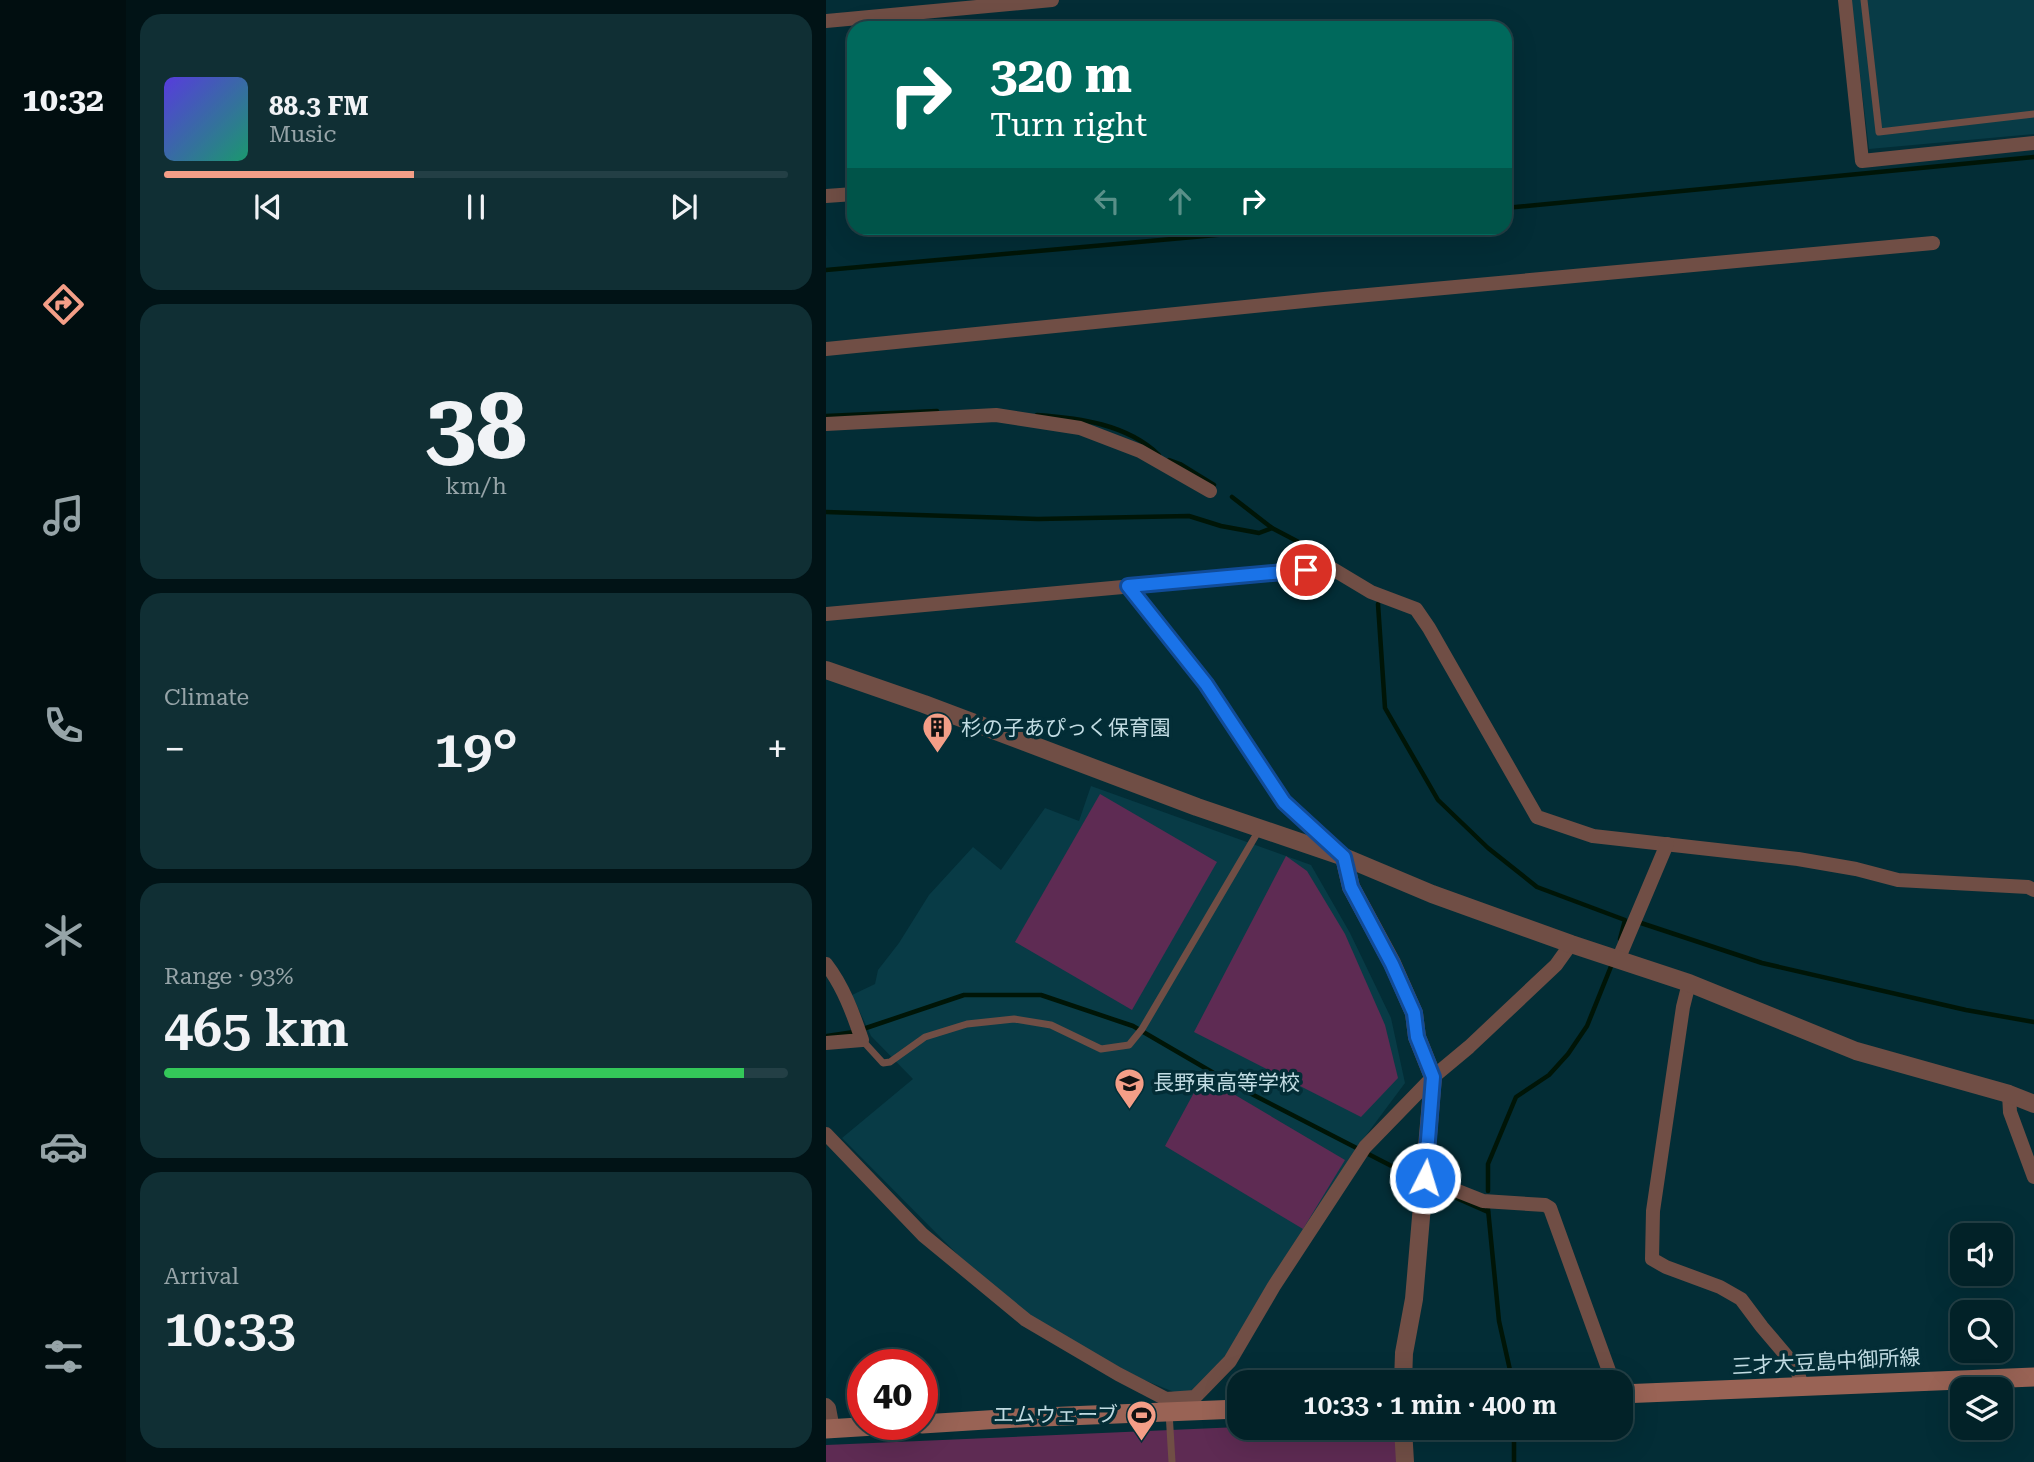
<!DOCTYPE html>
<meta charset="utf-8">
<style>
:root{--surface:#022228;--page:#102f34;--text:#f1f3f6;--muted:#96a4a8;--line:#233f45;--accent:#f49e87}
body{margin:0;font-family:"Roboto Serif","Noto Sans JP",serif;background:var(--page);color:var(--text);height:100vh;display:flex;flex-direction:column;font-size:26px;white-space:nowrap}
*{box-sizing:border-box;margin:0}
p{font-size:23px;color:var(--muted)}
.icon{flex:none;width:38px;height:38px;fill:none;stroke:currentColor;stroke-width:2;stroke-linecap:round;stroke-linejoin:round}
.map{position:relative;flex:1;overflow:hidden}
.details{display:flex;flex-direction:column;gap:14px;padding:14px;background:#011316;width:700px}
.details>*{flex:none}
.top-card{position:absolute;left:21px;top:21px;width:665px;height:214px;border-radius:21px;box-shadow:0 7px 28px #0002,0 0 0 2px var(--line);background:#00695c;color:#fff;overflow:hidden}
.tools{position:absolute;left:1124px;top:1223px;display:grid;gap:14px}
.tools a{display:grid;place-items:center;width:63px;height:63px;border-radius:14px;background:var(--surface);box-shadow:0 7px 28px #0002,0 0 0 2px var(--line);font-size:35px}
.speed{position:absolute;left:21px;top:1349px;display:flex;gap:14px;font-size:35px;font-weight:700;text-align:center}
.speed>*{display:grid;place-content:center;width:91px;height:91px;border-radius:50%;background:var(--surface);box-shadow:0 7px 28px #0002,0 0 0 2px var(--line);line-height:1}
.speed .limit{border:10px solid #d22;background:#fff;color:#111}
.pin{position:absolute;display:grid;place-items:center;width:60px;height:60px;color:#fff;margin:-30px;border:4px solid #fff;border-radius:50%;box-shadow:0 2px 7px #0007}
.me{position:absolute;width:77px;margin:-38px;rotate:5deg;stroke-linejoin:round;filter:drop-shadow(0 0 5px #0008)}
.turn{display:flex;align-items:center;gap:24px;height:147px;padding:0 28px;font-size:32px}
.turn .icon{width:91px;height:91px;stroke-width:2.5}
.turn b{display:block;font-size:49px;line-height:60px}
.lanes{display:flex;align-items:center;height:66px;padding:0 28px;background:#0003;justify-content:center;gap:35px;direction:ltr}
.lanes .off{opacity:.35}
.big{font-size:52px;font-weight:600;line-height:1.1}
.details .widget{flex:1;display:flex;flex-direction:column;justify-content:center;gap:10px;min-width:0;padding:0 24px;border-radius:21px;background:var(--page)}
.details .dial{align-items:center;gap:0}
.dial b{font-size:91px;line-height:1}
.song{display:flex;align-items:center;gap:21px}
.cover{width:84px;height:84px;border-radius:10px;background:linear-gradient(135deg,hsl(250 70% 55%),hsl(160 70% 35%))}
.played{height:7px;border-radius:4px;background:linear-gradient(90deg,var(--accent) 40%,var(--line) 40%)}
.keys{display:flex;justify-content:space-around;direction:ltr}
.heat{display:flex;justify-content:space-between;align-items:center;font-size:38px;direction:ltr}
.charge{height:10px;border-radius:5px;background:linear-gradient(90deg,#34c759 93%,var(--line) 0)}
.trip{position:absolute;left:401px;top:1370px;width:406px;height:70px;border-radius:21px;background:var(--surface);box-shadow:0 7px 28px #0002,0 0 0 2px var(--line);font-weight:600;line-height:70px;text-align:center}
main{display:flex;flex:1;min-height:0}
.tab-bar{display:flex;flex-direction:column;width:126px;justify-content:space-around;align-items:center;background:#010e10;color:var(--muted)}
.tab-bar .icon{width:49px;height:49px}
.tab-bar .on{color:var(--accent)}
.tab-bar b{font-size:32px;color:var(--text)}
.map>svg:first-child{display:block}
.built{fill:#083b46}
.green{fill:#5e2b53}
.lines{fill:none;stroke-linecap:round;stroke-linejoin:round}
.stream{stroke:#001507;stroke-width:4.5}
.service{stroke:#704e45;stroke-width:7}
.minor{stroke:#704e45;stroke-width:14}
.tertiary{stroke:#704e45;stroke-width:18}
.secondary{stroke:#996355;stroke-width:19}
.route-casing{stroke:#114b97;stroke-width:18}
.route{stroke:#1a73e8;stroke-width:12}
.labels{text-anchor:middle;dominant-baseline:central;stroke-width:7;stroke-linejoin:round;paint-order:stroke}
.poi-label{font-size:21px;fill:#c1dbe2;stroke:#032d36;text-anchor:start}
.street-label{font-size:21px;fill:#c1dbe2;stroke:#032d36}
</style>
<main>
<nav class="tab-bar">
<b>10:32</b>
<svg class="icon on" aria-label="directions" viewBox="0 0 24 24"><path d="M12 3l9 9-9 9-9-9zM9 14v-3h6M13 9l2 2-2 2"/></svg>
<svg class="icon" aria-label="music" viewBox="0 0 24 24"><path d="M9 18V5l10-2v13"/><circle cx="6" cy="18" r="3"/><circle cx="16" cy="16" r="3"/></svg>
<svg class="icon" aria-label="phone" viewBox="0 0 24 24"><path d="M5 4h4l2 5-3 2q2 4 5 5l2-3 5 2v4C11 20 4 13 5 4z"/></svg>
<svg class="icon" aria-label="climate" viewBox="0 0 24 24"><path d="M12 3v18M4 7l16 10M4 17L20 7"/></svg>
<svg class="icon" aria-label="car" viewBox="0 0 24 24"><path d="M5 17H2v-5l4-1 3-4h7l3 4 3 1v5h-3M9 17h6M6 11h13"/><circle cx="7" cy="17" r="2"/><circle cx="17" cy="17" r="2"/></svg>
<svg class="icon" aria-label="filters" viewBox="0 0 24 24"><path d="M4 7h16M4 17h16"/><circle cx="9" cy="7" r="2"/><circle cx="15" cy="17" r="2"/></svg>
</nav>
<section class="details">
<div class="widget">
<div class="song"><i class="cover"></i><div><b>88.3 FM</b><p>Music</p></div></div>
<div class="played"></div>
<div class="keys"><svg class="icon" aria-label="previous" viewBox="0 0 24 24"><path d="M18 5L8 12l10 7zM5 5v14"/></svg><svg class="icon" aria-label="pause" viewBox="0 0 24 24"><path d="M8 5v14M16 5v14"/></svg><svg class="icon" aria-label="next" viewBox="0 0 24 24"><path d="M6 5l10 7-10 7zM19 5v14"/></svg></div>
</div>
<div class="widget dial"><b>38</b><p>km/h</p></div>
<div class="widget"><p>Climate</p>
<div class="heat"><a>−</a><b class="big">19°</b><a>+</a></div>
</div>
<div class="widget"><p>Range · 93%</p><b class="big">465 km</b><div class="charge"></div></div>
<div class="widget"><p>Arrival</p><b class="big">10:33</b></div>
</section>
<div class="map">
<svg width="1208" height="1462" viewBox="0 0 1208 1462">
<rect width="100%" height="100%" fill="#032d36"/>
<g class="built">
<path d="M1025,0H1208V134L1043,149Z"/>
<path d="M265,786L485,865L524,933L565,1018L579,1083L535,1142L400,1357L367,1394L348,1392L318,1380L244,1341L203,1316L135,1258L16,1138L87,1079L45,1036L26,995L49,984L52,970L73,943L103,895L147,847L175,870L219,808L253,821Z"/>
</g>
<g class="green">
<path d="M274,794L391,862L306,1010L189,942Z"/>
<path d="M460,856L481,871L519,934L559,1025L572,1078L535,1117L368,1032Z"/>
<path d="M377,1076L519,1160L477,1229L339,1146Z"/>
<path d="M413,1427L572,1428L573,1462H0V1445Z"/>
</g>
<g class="lines">
<g class="stream">
<path d="M679,208L1208,157"/>
<path d="M0,270L468,228"/>
<path d="M211,415C253,418 301,424 333,455"/>
<path d="M0,416L111,411"/>
<path d="M343,460L354,464L388,485"/>
<path d="M406,497L446,528L503,558"/>
<path d="M0,512L212,519L363,516L395,526L433,533L446,528"/>
<path d="M552,604L559,708L612,800L662,848L711,887L799,920L794,939"/>
<path d="M815,923L936,963L1140,1010L1208,1022"/>
<path d="M40,1028L138,995H215L307,1026L410,1086L585,1176"/>
<path d="M1,1036L28,1032"/>
<path d="M662,1191V1164L690,1097L723,1075L742,1054L761,1026L786,964"/>
<path d="M628,1197L662,1212"/>
<path d="M662,1209L673,1321L686,1379"/>
<path d="M688,1462V1428"/>
</g>
<g class="service">
<path d="M1038,0L1053,132L1208,114"/>
<path d="M36,1040L57,1063L64,1062L99,1037L141,1024L188,1019L225,1025L275,1049L303,1045L316,1029L433,830"/>
<path d="M343,1412L346,1462"/>
</g>
<g class="minor">
<path d="M1019,0L1036,161L1208,143"/>
<path d="M0,21L226,0"/>
<path d="M0,196L28,194"/>
<path d="M491,228V230"/>
<path d="M0,349L498,299L1107,243"/>
<path d="M0,424L170,415L254,428L314,451L384,491"/>
<path d="M302,586L380,684L458,802L516,855"/>
<path d="M0,614L505,568L545,592L590,609L603,628L711,817L767,836L972,859L1030,869L1072,880L1202,887L1208,890"/>
<path d="M792,960L841,844"/>
<path d="M0,964C17,986 27,1013 36,1040L0,1043"/>
<path d="M863,983L857,1007L827,1211L826,1259L840,1267L894,1287L915,1299L936,1327L970,1367L976,1386"/>
<path d="M1183,1094L1184,1112L1208,1177"/>
<path d="M0,1134L97,1235L200,1320L292,1374L340,1399L342,1407"/>
<path d="M599,1178L657,1201L719,1205L724,1208L787,1382"/>
<path d="M340,1399L369,1397L404,1361L448,1286L539,1147L607,1077L643,1047L730,965L745,944"/>
<path d="M0,1405L3,1408L7,1429"/>
</g>
<g class="tertiary">
<path d="M0,670L98,704L371,807L518,857L606,894L745,944L863,983L1030,1051L1183,1094L1208,1104"/>
<path d="M518,857L525,887L566,963L588,1013L591,1037L607,1077L588,1299L578,1353L577,1382"/>
<path d="M577,1428L579,1462"/>
</g>
<g class="secondary">
<path d="M794,1394L1208,1377"/>
<path d="M96,1424L192,1418L413,1409"/>
<path d="M0,1429L81,1424"/>
</g>
</g>
<g class="lines">
<defs>
<path id="route" d="M480,570L302,586L380,684L458,802L518,857L525,887L566,964L588,1013L591,1037L607,1077L599,1178"/>
</defs>
<use href="#route" class="route-casing"/>
<use href="#route" class="route"/>
</g>
<defs>
<symbol id="building-pin" viewBox="-11 -11 22 30"><path d="M0 17L-7.5 6A9.5 9.5 0 1 1 7.5 6Z" fill="#f49e87" stroke="#032d36"/><path d="M-4-6H4V6H1V3H-1V6H-4ZM-2.5-4.3h1.7v1.8h-1.7ZM.8-4.3h1.7v1.8H.8ZM-2.5-1h1.7V.8h-1.7ZM.8-1h1.7V.8H.8Z" fill="#111"/></symbol>
<symbol id="school-pin" viewBox="-11 -11 22 30"><path d="M0 17L-7.5 6A9.5 9.5 0 1 1 7.5 6Z" fill="#f49e87" stroke="#032d36"/><path d="M0-5L7-2L0 1L-7-2ZM-4 1L0 2.5L4 1V4Q0 6-4 4Z" fill="#111"/></symbol>
<symbol id="stadium-pin" viewBox="-11 -11 22 30"><path d="M0 17L-7.5 6A9.5 9.5 0 1 1 7.5 6Z" fill="#f49e87" stroke="#032d36"/><path d="M0-5a6.5 5 0 1 0 0 10a6.5 5 0 1 0 0-10ZM-3.5-1.8h7v3.6h-7Z" fill="#111"/></symbol>
</defs>
<g fill-rule="evenodd">
<use href="#building-pin" x="94" y="710" width="35" height="47"/>
<use href="#school-pin" x="286" y="1066" width="35" height="47"/>
<use href="#stadium-pin" x="298" y="1398" width="35" height="47"/>
</g>
<g class="labels">
<g class="poi-label">
<text x="135" y="728">杉の子あぴっく保育園</text>
<text x="327" y="1083">長野東高等学校</text>
<text x="292" y="1415" text-anchor="end">エムウェーブ</text>
</g>
<g class="street-label">
<text transform="translate(1000 1362) rotate(-3)">三才大豆島中御所線</text>
</g>
</g>
</svg>
<div class="tools">
<a><svg class="icon" aria-label="sound" viewBox="0 0 24 24"><path d="M4 9h4l5-4v14l-5-4H4zM17 9q2 3 0 6"/></svg></a>
<a><svg class="icon" aria-label="search" viewBox="0 0 24 24"><circle cx="10" cy="10" r="6"/><path d="M15 15l6 6"/></svg></a>
<a><svg class="icon" aria-label="layers" viewBox="0 0 24 24"><path d="M12 4l9 5-9 5-9-5zM3 14l9 5 9-5"/></svg></a>
</div>
<div class="speed"><div class="limit">40</div></div>
<div class="pin" style="left:480px;top:570px;background:#d93025"><svg class="icon" aria-label="arrive" viewBox="0 0 24 24"><path d="M6 21V4h12l-3 4 3 4H6"/></svg></div>
<svg class="me" style="left:599px;top:1178px" viewBox="-20 -20 40 40"><circle r="17" fill="#1a73e8" stroke="#fff" stroke-width="3"/><path d="M0-11L8 9 0 5-8 9z" fill="#fff"/></svg>
<div class="trip">10:33 · 1 min · 400 m</div>
<div class="top-card">
<div class="turn"><svg class="icon" aria-label="right" viewBox="0 0 24 24"><path d="M7 20v-9h11M14 6l5 5-5 5"/></svg><div><b>320 m</b>Turn right</div></div>
<div class="lanes"><svg class="icon off" aria-label="left" viewBox="0 0 24 24"><path d="M17 20v-9H6M10 6l-5 5 5 5"/></svg><svg class="icon off" aria-label="ahead" viewBox="0 0 24 24"><path d="M12 20V5M6 11l6-6 6 6"/></svg><svg class="icon" aria-label="right" viewBox="0 0 24 24"><path d="M7 20v-9h11M14 6l5 5-5 5"/></svg></div>
</div>
</div>
</main>
